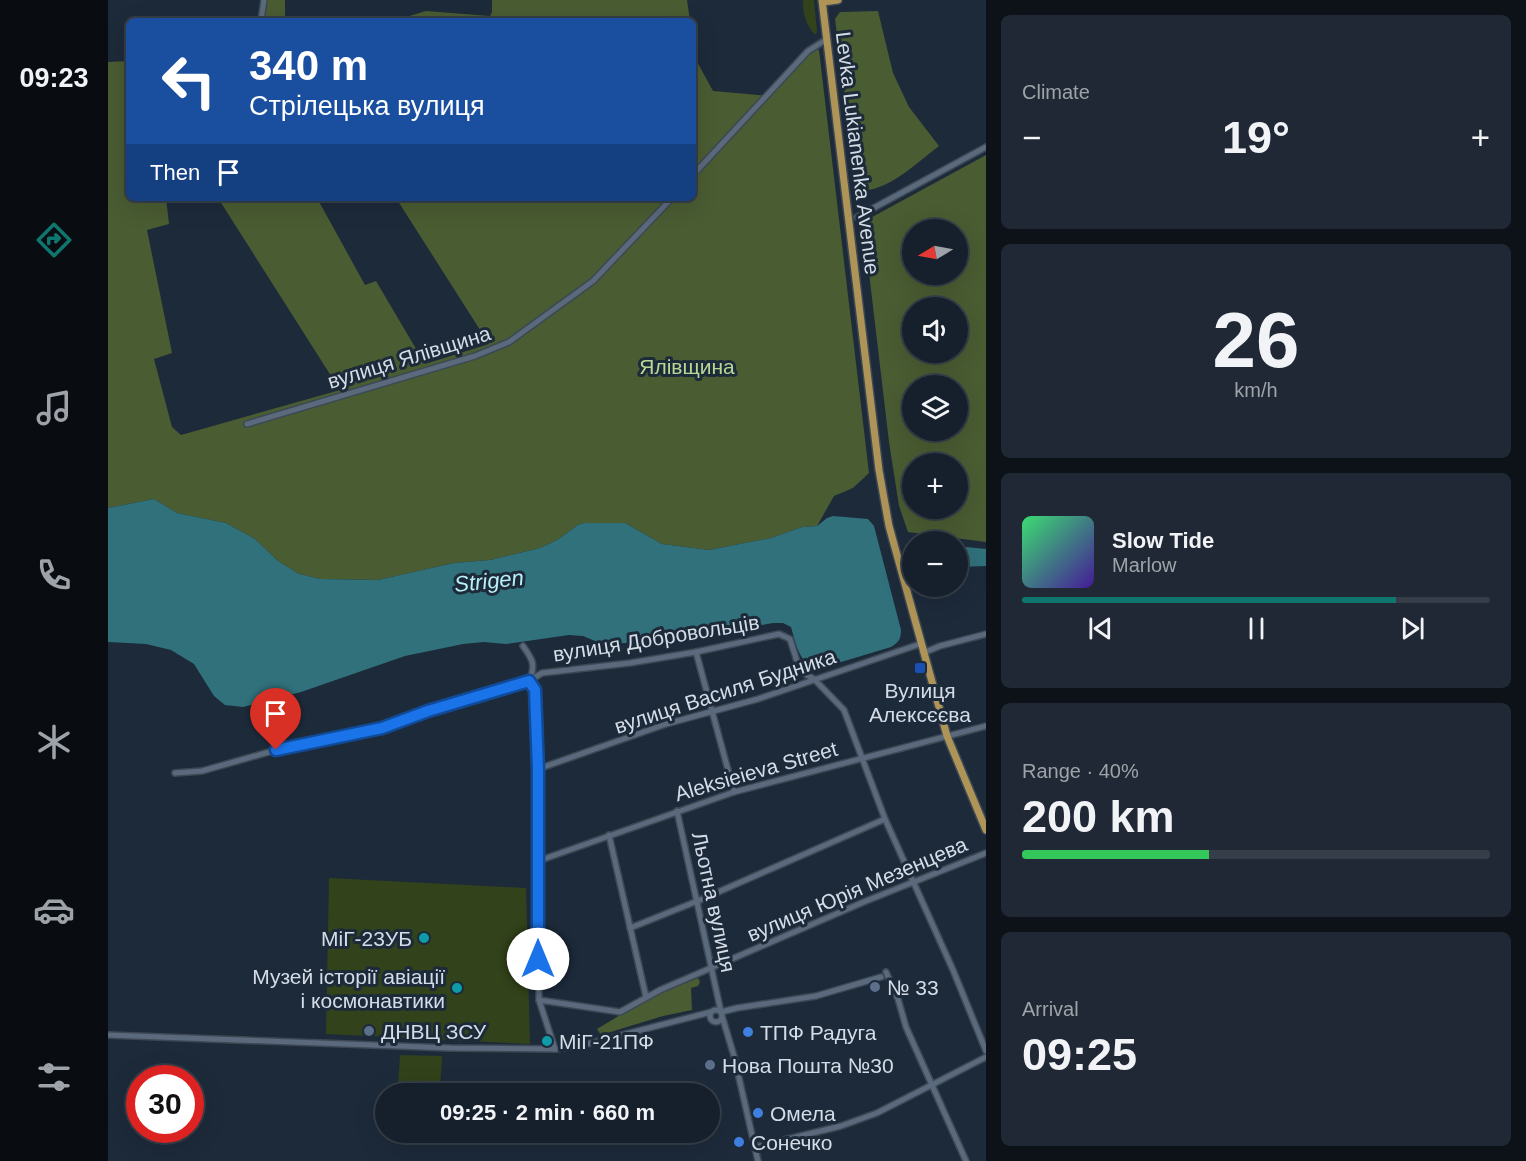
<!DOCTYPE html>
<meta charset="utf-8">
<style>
:root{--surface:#16202c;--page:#1f2834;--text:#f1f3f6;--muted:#9ea3a9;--line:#353e48;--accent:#0f766e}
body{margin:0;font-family:Arial,sans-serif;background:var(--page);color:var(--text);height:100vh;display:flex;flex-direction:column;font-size:22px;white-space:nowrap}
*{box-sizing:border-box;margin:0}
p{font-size:20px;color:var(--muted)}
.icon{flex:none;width:33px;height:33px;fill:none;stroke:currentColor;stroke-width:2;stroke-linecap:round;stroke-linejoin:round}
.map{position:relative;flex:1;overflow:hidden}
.side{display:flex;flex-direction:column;gap:15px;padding:15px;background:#0c1218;width:540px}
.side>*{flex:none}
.hud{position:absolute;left:18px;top:18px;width:570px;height:183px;border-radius:9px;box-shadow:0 6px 24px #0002,0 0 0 2px var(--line);background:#1a4fa0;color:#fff;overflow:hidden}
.needle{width:39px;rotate:260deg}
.fabs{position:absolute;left:794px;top:219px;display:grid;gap:12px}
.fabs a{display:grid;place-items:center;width:66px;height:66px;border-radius:50%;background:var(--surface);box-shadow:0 6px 24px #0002,0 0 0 2px var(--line);font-size:30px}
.speed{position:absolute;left:18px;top:1065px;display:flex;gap:12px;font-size:30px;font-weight:700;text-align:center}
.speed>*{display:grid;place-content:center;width:78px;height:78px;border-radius:50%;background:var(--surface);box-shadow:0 6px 24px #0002,0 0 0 2px var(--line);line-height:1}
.speed .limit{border:9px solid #d22;background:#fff;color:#111}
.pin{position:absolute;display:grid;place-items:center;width:51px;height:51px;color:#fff;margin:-62px -26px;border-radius:50% 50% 50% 0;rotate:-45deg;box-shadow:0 0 6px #0007}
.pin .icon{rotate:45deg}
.me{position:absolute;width:66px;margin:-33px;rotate:0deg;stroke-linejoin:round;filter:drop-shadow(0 0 4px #0008)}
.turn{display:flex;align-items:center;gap:21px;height:126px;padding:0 24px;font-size:27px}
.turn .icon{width:78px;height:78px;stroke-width:2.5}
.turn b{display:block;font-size:42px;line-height:51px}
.then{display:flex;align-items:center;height:57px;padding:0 24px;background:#0003;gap:12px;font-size:22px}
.big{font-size:45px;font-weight:800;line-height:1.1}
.side .card{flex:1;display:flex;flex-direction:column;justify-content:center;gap:9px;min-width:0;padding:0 21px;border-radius:9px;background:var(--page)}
.side .dial{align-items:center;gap:0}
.dial b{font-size:78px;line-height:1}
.song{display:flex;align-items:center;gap:18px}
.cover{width:72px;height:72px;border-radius:9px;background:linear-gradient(135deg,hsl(140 70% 55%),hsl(260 70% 35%))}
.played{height:6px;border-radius:3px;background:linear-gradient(90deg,var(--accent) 80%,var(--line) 80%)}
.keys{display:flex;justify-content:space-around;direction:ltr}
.heat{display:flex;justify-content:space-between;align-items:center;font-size:33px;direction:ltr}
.charge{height:9px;border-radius:4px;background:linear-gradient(90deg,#34c759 40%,var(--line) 0)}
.trip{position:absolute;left:267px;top:1083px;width:345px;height:60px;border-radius:30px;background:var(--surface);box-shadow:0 6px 24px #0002,0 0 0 2px var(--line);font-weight:800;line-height:60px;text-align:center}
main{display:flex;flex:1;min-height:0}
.tab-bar{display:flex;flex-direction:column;width:108px;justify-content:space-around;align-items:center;background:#090d12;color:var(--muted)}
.tab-bar .icon{width:42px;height:42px}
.tab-bar .active{color:var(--accent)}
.tab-bar b{font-size:27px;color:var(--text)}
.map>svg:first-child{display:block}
.green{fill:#32421a}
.forest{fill:#4a5c32;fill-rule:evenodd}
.water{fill:#30717b}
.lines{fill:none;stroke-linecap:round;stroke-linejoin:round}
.minor-casing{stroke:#3c4854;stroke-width:8}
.major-casing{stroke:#3c4854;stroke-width:10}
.minor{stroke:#5a697b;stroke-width:5}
.major{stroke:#ae9456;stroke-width:7}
.route-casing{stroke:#114b97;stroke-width:15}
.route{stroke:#1a73e8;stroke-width:10}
.transit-dot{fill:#1a4fb4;stroke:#1d2a3a;stroke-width:2}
.culture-dot{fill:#0f9aa8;stroke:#1d2a3a;stroke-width:2}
.service-dot{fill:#5c6f8a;stroke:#1d2a3a;stroke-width:2}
.shop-dot{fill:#3f7fe0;stroke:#1d2a3a;stroke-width:2}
.labels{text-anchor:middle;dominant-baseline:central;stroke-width:6;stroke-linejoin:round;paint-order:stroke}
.street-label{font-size:21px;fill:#d4dde7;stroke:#1d2a3a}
.park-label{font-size:21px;fill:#b8d792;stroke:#1d2a3a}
.poi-label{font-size:21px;fill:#d4dde7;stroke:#1d2a3a;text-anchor:start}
.water-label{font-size:22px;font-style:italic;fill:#b8f0f9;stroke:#1d2a3a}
</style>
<main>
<nav class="tab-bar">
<b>09:23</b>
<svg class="icon active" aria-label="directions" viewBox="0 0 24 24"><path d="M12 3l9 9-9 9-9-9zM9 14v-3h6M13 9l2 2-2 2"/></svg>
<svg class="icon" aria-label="music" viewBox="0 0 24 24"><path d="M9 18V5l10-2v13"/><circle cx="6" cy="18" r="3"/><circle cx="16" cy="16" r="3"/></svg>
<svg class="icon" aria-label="phone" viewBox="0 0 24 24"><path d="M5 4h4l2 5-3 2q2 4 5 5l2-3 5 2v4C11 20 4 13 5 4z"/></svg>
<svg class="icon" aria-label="climate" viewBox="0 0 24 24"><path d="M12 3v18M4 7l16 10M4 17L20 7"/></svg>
<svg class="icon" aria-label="car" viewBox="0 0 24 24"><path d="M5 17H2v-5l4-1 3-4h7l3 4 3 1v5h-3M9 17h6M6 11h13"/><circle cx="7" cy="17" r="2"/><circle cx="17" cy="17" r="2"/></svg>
<svg class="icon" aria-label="filters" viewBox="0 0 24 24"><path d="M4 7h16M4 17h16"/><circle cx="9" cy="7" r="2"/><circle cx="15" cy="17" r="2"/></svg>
</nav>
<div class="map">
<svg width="878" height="1161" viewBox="0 0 878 1161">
<rect width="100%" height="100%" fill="#1d2a3a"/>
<g class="green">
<path d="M695,0H706L709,32L707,35C698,25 694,12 695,0Z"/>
<path d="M221,878L418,888L422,1044L218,1034Z"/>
<path d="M292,1055L334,1056L332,1090L290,1087Z"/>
</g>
<g class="forest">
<path d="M158,0H177V20L186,21H156Z"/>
<path d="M384,0H579L582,21H285L318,11L382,16L384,12Z"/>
<path d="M770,11L785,73L801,107L831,146C807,164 780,192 749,191L727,19L732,12Z"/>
<path d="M585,41L587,58L605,91L661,96L705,48L711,50L761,473L745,488L726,496L709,526L694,527L663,538L601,550L554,544L517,523H476L470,525L449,540L432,548L382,560L346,563L270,580L213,579L191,574L170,561L147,539L118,523L69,513L46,499L0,508V62L21,61V198H58L61,224L39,230L64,353L46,359L64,427L73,435L232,390L110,198H209L257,285L268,281L317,364L381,344L288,198H585Z"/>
<path d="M878,155V542L800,532L791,506L781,442L755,222ZM804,230H849V274H804ZM804,308H849V352H804ZM804,386H849V430H804ZM804,464H849V508H804Z"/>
<path d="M590,978L592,982L590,986L583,988L584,1010L555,1016L493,1035L489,1029L540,998Z"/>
</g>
<g class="water">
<path d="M46,499L69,513L118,523L147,539L170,561L191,574L213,579L270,580L346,563L382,560L432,548L449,540L470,525L476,523H517L554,544L601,550L663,538L694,527L709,526L719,518L725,516L760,519L766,526L793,630C793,639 791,642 783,647L710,669C691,664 688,644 683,627L675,623H665L595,636L533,643H492L475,636L461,635L398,644L376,642L355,644L297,656L193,692L135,707L117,705L106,696L86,664L63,650L38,644L0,642V508Z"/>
<path d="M858,547L878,549V566L849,567V549Z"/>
</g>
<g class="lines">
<defs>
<g id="minor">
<path d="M153,21L156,0"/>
<path d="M585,175L700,51L719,39"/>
<path d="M749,217L878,147"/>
<path d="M139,424L367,356L401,342L485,281L564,198"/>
<path d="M415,646C425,660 428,665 421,681L427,690L430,769L431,1000L447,1049"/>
<path d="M588,652L626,792"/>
<path d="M815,653L832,646L878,634"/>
<path d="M430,769L558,724L650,699L812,644"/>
<path d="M67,773L94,771L168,750L274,728L320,711L421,681L434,673L522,663L588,652L671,634L682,639L692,671L706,679L736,710L777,819L845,970L878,1051"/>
<path d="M569,811L613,1012L629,1008L708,996L773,977"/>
<path d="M501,835L538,997"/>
<path d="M430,861L626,792L878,726"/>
<path d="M522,928L592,900L777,819"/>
<path d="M778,972L790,999L798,1027L858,1161"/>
<path d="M431,1000L512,1012L552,990L758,901L878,853"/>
<circle cx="608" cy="1016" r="6"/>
<path d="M614,1016L626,1056L650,1161"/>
<path d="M0,1035L342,1048L447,1049L475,1045L603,1012"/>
<path d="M647,1147L733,1126L769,1113L878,1057"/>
</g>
<g id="major">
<path d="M714,0L771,470L781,526L839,736L878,830"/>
<path d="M715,2L730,0"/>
</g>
</defs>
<use href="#minor" class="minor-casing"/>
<use href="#major" class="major-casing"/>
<use href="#minor" class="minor"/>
<use href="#major" class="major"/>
</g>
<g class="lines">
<defs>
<path id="route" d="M168,750L274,728L320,711L421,681L427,690L430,769V959"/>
</defs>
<use href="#route" class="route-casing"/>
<use href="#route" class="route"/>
</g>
<rect class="transit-dot" x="806" y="662" width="12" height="12" rx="3"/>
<g class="culture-dot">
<circle cx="316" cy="938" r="6"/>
<circle cx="349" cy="988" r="6"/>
<circle cx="439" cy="1041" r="6"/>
</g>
<g class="service-dot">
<circle cx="767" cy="987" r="6"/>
<circle cx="261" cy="1031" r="6"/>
<circle cx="602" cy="1065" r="6"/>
</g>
<g class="shop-dot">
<circle cx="640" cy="1032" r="6"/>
<circle cx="650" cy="1113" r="6"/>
<circle cx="631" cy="1142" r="6"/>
</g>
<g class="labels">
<g class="street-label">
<text transform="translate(750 153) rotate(83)">Levka Lukianenka Avenue</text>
<text transform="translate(301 357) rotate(-17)">вулиця Ялівщина</text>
<text transform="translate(548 638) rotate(-9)">вулиця Добровольців</text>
<text transform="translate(617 691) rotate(-18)">вулиця Василя Будника</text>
<text transform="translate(648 771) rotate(-16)">Aleksieieva Street</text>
<text transform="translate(749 889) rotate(-23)">вулиця Юрія Мезенцева</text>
<text transform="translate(606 902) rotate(78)">Льотна вулиця</text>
</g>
<g class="park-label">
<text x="579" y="366">Ялівщина</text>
</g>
<g class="poi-label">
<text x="812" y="690" text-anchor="middle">Вулиця<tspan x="812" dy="24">Алексєєва</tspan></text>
<text x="304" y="938" text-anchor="end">МіГ-23УБ</text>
<text x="337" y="976" text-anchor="end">Музей історії авіації<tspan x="337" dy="24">і космонавтики</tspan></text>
<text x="779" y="987">№ 33</text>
<text x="273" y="1031">ДНВЦ ЗСУ</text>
<text x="652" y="1032">ТПФ Радуга</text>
<text x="451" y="1041">МіГ-21ПФ</text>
<text x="614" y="1065">Нова Пошта №30</text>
<text x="662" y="1113">Омела</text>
<text x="643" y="1142">Сонечко</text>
</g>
<g class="water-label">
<text transform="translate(381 581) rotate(-6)">Strigen</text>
</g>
</g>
</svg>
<div class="fabs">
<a><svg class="needle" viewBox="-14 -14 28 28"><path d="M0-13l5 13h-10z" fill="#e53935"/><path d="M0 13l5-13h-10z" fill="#9ea3a9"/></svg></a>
<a><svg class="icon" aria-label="sound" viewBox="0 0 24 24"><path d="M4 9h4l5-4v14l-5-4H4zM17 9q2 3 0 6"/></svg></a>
<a><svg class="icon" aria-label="layers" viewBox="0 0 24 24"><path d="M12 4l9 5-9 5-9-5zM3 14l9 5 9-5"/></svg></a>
<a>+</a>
<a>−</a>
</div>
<div class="speed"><div class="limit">30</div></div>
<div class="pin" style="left:168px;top:750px;background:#d93025"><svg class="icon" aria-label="arrive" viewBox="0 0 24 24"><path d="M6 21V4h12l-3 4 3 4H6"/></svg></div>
<svg class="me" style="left:430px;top:959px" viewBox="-20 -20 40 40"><circle r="19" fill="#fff"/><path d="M0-13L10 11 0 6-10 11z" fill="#1a73e8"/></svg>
<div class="trip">09:25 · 2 min · 660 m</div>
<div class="hud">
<div class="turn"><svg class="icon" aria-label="left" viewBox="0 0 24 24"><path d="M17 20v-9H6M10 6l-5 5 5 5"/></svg><div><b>340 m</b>Стрілецька вулиця</div></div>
<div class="then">Then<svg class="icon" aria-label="arrive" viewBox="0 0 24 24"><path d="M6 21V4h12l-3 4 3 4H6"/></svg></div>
</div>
</div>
<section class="side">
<div class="card"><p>Climate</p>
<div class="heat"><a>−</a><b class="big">19°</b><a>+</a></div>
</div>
<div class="card dial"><b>26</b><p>km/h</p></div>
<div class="card">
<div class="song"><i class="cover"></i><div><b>Slow Tide</b><p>Marlow</p></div></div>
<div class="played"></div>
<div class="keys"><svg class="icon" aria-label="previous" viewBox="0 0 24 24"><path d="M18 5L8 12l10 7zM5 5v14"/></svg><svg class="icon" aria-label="pause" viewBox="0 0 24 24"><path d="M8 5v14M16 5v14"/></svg><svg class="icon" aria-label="next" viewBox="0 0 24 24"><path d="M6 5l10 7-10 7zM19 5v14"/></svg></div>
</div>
<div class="card"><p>Range · 40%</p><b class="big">200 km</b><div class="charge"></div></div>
<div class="card"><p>Arrival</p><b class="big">09:25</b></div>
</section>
</main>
